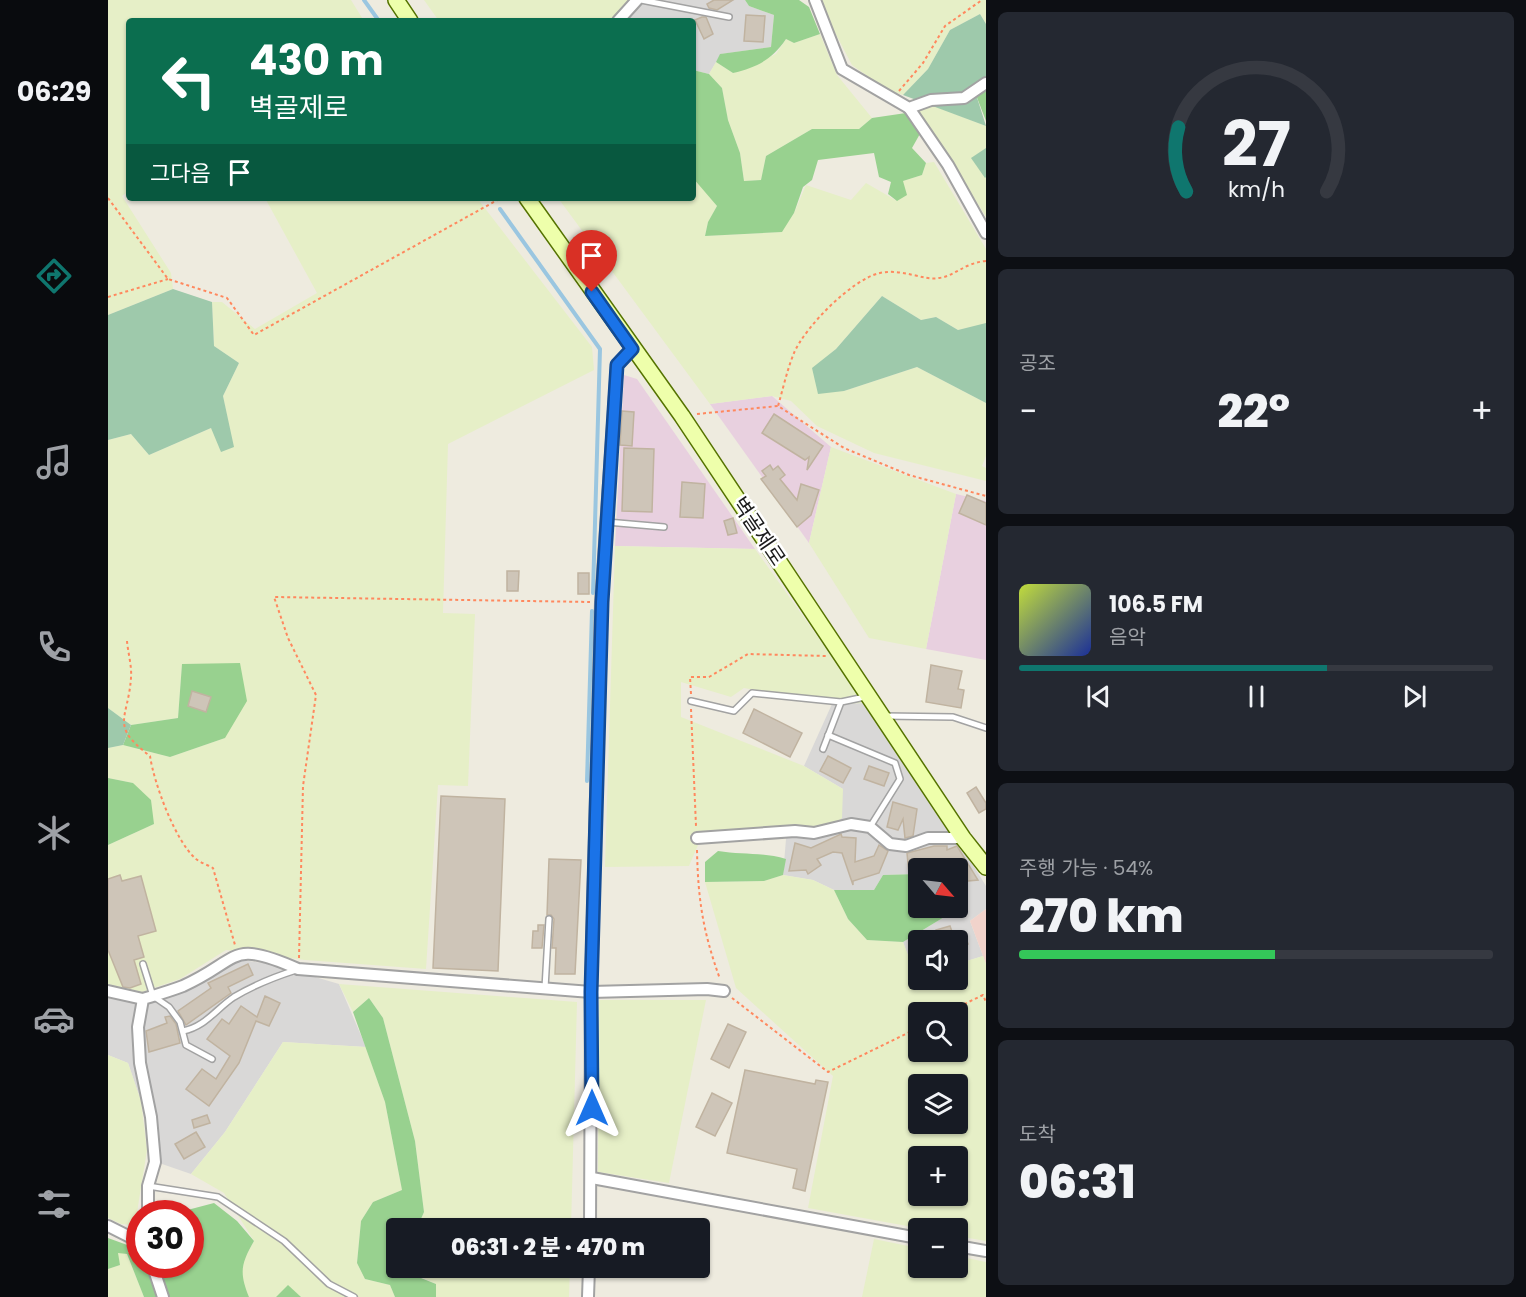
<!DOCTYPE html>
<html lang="ko">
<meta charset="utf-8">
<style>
:root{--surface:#171b24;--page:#242831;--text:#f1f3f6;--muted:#9ea1a6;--line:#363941;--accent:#0f766e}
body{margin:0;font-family:Poppins,"Noto Sans KR",sans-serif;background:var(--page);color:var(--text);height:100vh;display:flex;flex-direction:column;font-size:22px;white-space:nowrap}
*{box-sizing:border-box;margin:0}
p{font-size:20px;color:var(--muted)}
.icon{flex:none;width:33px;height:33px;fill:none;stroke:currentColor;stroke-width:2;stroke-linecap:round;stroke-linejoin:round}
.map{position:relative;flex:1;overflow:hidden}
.details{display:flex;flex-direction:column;gap:12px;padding:12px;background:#0d0f14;width:540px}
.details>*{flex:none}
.hud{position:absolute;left:18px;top:18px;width:570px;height:183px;border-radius:6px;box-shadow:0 2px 4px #0004;background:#0b6e4f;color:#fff;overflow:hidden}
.needle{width:39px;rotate:118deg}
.controls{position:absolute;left:800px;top:858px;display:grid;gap:12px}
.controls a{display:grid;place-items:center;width:60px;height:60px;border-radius:6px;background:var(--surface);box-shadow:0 2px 4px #0004;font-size:30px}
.speed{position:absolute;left:18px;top:1200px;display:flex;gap:12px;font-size:30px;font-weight:700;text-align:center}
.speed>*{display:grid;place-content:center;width:78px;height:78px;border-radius:50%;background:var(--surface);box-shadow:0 2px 4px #0004;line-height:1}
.speed .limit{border:9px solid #d22;background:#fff;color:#111}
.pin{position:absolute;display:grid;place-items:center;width:51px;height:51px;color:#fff;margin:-62px -26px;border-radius:50% 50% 50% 0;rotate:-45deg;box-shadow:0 0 6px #0007}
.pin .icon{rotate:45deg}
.me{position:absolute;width:66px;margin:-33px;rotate:0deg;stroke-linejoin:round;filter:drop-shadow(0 0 4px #0008)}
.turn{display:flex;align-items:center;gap:21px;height:126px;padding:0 24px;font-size:27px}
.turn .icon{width:78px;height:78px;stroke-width:2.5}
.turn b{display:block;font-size:42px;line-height:51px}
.then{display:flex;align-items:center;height:57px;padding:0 24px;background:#0003;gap:12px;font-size:22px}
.big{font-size:45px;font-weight:800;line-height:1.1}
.details .tile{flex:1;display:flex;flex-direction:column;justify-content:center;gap:9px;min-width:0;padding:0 21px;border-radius:9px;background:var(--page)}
.details .dial{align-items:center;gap:0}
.dial svg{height:156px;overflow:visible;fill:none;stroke:var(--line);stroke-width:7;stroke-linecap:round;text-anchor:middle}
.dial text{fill:var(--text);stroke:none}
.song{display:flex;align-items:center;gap:18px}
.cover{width:72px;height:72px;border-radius:9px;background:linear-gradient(135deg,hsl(70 70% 55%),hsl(230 70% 35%))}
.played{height:6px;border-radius:3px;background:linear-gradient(90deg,var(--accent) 65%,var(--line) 65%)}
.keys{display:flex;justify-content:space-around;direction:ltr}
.heat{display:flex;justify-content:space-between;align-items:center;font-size:33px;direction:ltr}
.charge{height:9px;border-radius:4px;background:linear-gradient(90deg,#34c759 54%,var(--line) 0)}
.trip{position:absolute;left:278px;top:1218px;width:324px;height:60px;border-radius:6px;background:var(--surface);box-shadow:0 2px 4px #0004;font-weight:800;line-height:60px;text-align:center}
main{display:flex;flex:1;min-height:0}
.tab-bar{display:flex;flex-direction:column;width:108px;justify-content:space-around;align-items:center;background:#090b0e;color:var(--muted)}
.tab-bar .icon{width:42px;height:42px}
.tab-bar .active{color:var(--accent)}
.tab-bar b{font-size:27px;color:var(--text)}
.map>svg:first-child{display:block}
.residential{fill:#d9d8d7}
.commercial{fill:#f1d3cb}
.industrial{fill:#e8d0df}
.farmland{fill:#e6efc7;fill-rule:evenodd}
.forest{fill:#98d18f}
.cemetery{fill:#9ec9ab}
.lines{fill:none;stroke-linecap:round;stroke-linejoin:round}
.stream{stroke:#9ac6e0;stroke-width:4}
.building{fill:#cec5b8;stroke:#c0b3a0;stroke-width:1.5}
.lane-casing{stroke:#a2a2a2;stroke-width:8}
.street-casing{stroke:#a2a2a2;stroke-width:14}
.secondary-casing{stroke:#557300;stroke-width:18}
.path{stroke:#ff885e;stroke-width:2;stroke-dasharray:3 3;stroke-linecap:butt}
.lane{stroke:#fff;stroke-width:5}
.street{stroke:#fff;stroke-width:10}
.secondary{stroke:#eeffab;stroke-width:15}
.route-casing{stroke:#114b97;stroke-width:15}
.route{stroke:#1a73e8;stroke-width:10}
.labels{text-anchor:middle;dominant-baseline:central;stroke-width:5;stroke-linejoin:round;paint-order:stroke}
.street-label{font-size:21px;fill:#1b1b1b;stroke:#fff}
</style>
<main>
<nav class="tab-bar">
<b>06:29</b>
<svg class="icon active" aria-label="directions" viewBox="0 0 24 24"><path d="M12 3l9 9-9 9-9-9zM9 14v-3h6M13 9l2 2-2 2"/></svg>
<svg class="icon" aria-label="music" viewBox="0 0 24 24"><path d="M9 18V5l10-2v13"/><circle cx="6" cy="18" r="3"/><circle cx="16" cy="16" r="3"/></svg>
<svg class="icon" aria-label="phone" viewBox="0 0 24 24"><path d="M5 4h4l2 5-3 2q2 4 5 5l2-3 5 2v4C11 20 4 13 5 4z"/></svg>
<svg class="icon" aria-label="climate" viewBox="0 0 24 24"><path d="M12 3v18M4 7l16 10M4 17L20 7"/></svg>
<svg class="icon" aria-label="car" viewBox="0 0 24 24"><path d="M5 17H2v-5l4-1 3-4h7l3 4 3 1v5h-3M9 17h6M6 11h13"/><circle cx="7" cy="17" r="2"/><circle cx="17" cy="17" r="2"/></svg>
<svg class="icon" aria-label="filters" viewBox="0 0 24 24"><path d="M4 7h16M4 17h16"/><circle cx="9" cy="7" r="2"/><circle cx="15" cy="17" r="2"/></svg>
</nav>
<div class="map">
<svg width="878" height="1297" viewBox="0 0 878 1297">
<rect width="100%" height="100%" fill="#eeebdf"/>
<g class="residential">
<path d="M536,0H637L641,6L666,15L663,47L613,54L601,74L585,70V21H517Z"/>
<path d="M757,703L835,817L878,886V909L862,921L875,956L849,964V940H810V975L807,976L795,942L851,908L849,868H810V874L775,875L766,890H726L705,880L675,875L679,827L725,825L735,789L696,766L724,704Z"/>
<path d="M134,960L163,964L231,984L258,1047L175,1042L117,1132L83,1174L54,1164L20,1063L0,1055V998L43,1003Z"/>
</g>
<path class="commercial" d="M878,909V964L862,921Z"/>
<g class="industrial">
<path d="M516,375L529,379L647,549L507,546Z"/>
<path d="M664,396L723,447L701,543L602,404Z"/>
<path d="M848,494L878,501V660L818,649Z"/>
</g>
<g class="farmland">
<path d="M0,0H243L256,21H21V191L14,196L63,273L65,289L0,315Z"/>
<path d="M316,0H520L503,21H331Z"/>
<path d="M710,0H878V24L872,14L842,30L820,69L795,95L779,90L744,65Z"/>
<path d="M712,34L729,75L764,118L751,129H704L658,156L653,180L636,181L632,153L620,120L614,88L601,74L608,62L625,73L668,54L678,39L686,43Z"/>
<path d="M821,104L878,126V148L864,158L878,177V217L822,127L807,110Z"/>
<path d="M826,162L878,249V324L850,330L828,317L813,320L774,296L728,349L704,369L736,391L809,367L878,403V456L874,466L878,468V481L766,453L709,426L683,401L664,396L602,404L450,198H585V178H588L609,206L600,222L597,236L673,232L686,213L698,185L743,200L758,183L789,201L795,181L814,175L818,163Z"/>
<path d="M157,198H369L484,347L486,370L340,444L335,613L367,614L360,786L330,785L318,969L197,960L118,950L72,979L34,992L0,984V845L46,824L25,783L0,778V748L15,745L62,757L117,738L74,664L70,718L23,725L0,708V440L23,434L41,455L103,428L125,447L115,396L131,363L106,346L104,302H114L147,329L209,293Z"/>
<path d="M723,447L848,494L818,649L761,638L701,543Z"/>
<path d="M507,546L647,549L757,703L724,704L636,688L623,697L573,682V717L696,766L735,789L734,818L725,825L596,831L581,866L497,867Z"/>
<path d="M675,875L705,880L726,890L740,919L759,940L795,942L810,980H849V964L875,956L878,964V1241L849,1236V1228H810L700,1208L725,1076L628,988L597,882L656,881ZM810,1012H849V1052H810ZM810,1084H849V1124H810ZM810,1156H849V1196H810Z"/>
<path d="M231,984L469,1002L463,1228H309L316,1212L307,1141L275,1018L261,998L245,1012Z"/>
<path d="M491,1000H598L561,1183L490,1172Z"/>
<path d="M175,1042L258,1047L277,1102L294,1190L265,1202L253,1221L249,1263L257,1279L282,1285L287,1297H193L180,1286L168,1297H141L134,1281V1263L146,1241L116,1193L83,1174L117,1132Z"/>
<path d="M0,1055L20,1063L33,1101L39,1150L27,1225L13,1224L0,1218Z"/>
<path d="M766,1239L810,1248V1268H849V1256L878,1262V1297H754Z"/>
<path d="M9,1252L19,1254L36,1297H0V1269L12,1265Z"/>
<path d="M293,1268H462L461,1297H328V1284Z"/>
</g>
<g class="forest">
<path d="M637,0H691L701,7L712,34L686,43L678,39C664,60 649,67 625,73L608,62L612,54L663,47L666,15L641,6Z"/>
<path d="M585,70L601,74L614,88L620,120L632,153L636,181L653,180L658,156L704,129H751L764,118L798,113L813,132L804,148L818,163L814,175L795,181L799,195L789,201L780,194L783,182L771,177L766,153L710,160L704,180L695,187L686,213L674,232L597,236L600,222L609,206L585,178Z"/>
<path d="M878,89V121L868,95Z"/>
<path d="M132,663L139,701L117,738L62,757L15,745L23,725L70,718L74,664Z"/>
<path d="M0,778L25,783L43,800L46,824L0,845Z"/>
<path d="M610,851C633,855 655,852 678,859L675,875L656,881L597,882V862Z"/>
<path d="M810,874V908H849V902L851,908L795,942L759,940L740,919L726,890H766L775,875Z"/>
<path d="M261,998L275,1018L307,1141L316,1212L309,1228H288V1242L286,1244L288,1268L328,1284V1297H287L282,1285L257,1279L249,1263L253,1221L265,1202L294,1190L277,1102L245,1012Z"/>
<path d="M106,1203L129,1221L146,1241C133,1264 131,1272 141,1297H36L19,1254L10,1253L12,1265L0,1269V1238L22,1246L20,1253L31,1249L32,1264H82V1214L68,1213Z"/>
<path d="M180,1285L193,1297H168Z"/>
</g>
<g class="cemetery">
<path d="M872,14L878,24V77L865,85L878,126L795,95L820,69L842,30Z"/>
<path d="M878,148V177L877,178L863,158Z"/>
<path d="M65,289L104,302L106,346L131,363L115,396L126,447L113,452L103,428L41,455L23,434L0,440V315Z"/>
<path d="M774,296L813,320L828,317L850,330L878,323V403L809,367L736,391L710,394L704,368L728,349Z"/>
<path d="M0,708L23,725L15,745L0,748Z"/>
</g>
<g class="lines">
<g class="stream">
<path d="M256,0L271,21"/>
<path d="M392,209L492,349L485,593"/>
<path d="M479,781L484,611"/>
</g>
</g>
<g class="building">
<path d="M606,0H625L609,10L601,8L599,4Z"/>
<path d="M638,15L657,16L655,42L636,41Z"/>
<path d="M594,17H598L605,34L596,39L587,20Z"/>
<path d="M514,411L526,412L524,446L512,445Z"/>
<path d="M666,414L715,446L699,470L701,457L697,460L654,433Z"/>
<path d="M516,448L546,449L544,512L514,511Z"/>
<path d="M662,465L665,470L670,466L677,475L672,479L689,500L693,484L711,490L703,515L689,527L653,479L658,476L654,471Z"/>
<path d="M574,482L597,484L595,518L572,517Z"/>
<path d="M859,495L878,503V525L851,513Z"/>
<path d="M625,518L629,533L620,535L616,521Z"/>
<path d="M399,571H411L410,591H399Z"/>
<rect x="470" y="573" width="11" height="21"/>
<path d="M823,665L854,671L850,689L856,690L853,708L818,702Z"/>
<path d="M84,691L103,697L98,712L80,706Z"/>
<path d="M646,709L694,733L682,757L635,733Z"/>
<path d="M720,756L743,768L735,783L712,771Z"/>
<path d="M761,766L781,773L776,786L756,779Z"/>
<path d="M868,787L878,803V809L871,813L859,793Z"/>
<path d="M333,796L397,799L390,971L325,968Z"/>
<path d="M785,802L809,809L805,836L797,838L795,819L790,830L779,827Z"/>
<path d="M733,834L734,837L748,838L747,862L766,856L771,845L780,851L771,873L745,881V885L734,853L725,852L709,859L713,865L700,874L698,870L681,871L687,843L703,848Z"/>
<path d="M826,846H839V850L849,846L870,880L849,882V868H810V873L801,874L799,853Z"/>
<path d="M441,859L473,860L467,974H447L448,948H444L446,919L443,915H439Z"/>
<path d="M12,875L14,881L33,876L48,931L30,936L36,957L26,960L33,984L22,988L15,987L0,950V879Z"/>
<path d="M430,925H436L434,948H424L425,931H430Z"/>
<path d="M842,926L847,940H831L828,930Z"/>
<path d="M856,933L860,944L849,948V936Z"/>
<path d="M140,964L145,975L120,987L123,993L78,1025L70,1011L103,988L100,983Z"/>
<path d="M157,996L172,1003L161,1026L148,1021L131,1063L101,1106L78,1089L94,1069L108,1079L122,1056L99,1039L114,1019L121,1024L133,1006L149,1017Z"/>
<path d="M62,1016L68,1024L72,1043L41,1052L38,1031L59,1023L57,1017Z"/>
<path d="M620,1024L638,1032L621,1068L603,1059Z"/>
<path d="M637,1070L707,1084L708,1080L720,1082L697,1191L685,1188L689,1169L619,1153Z"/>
<path d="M604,1093L624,1103L607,1136L588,1127Z"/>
<path d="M99,1115L102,1123L86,1128L84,1120Z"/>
<path d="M88,1132L97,1147L76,1159L67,1144Z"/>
</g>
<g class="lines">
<defs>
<g id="lane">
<path d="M533,0L621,17"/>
<path d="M499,522L556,527"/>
<path d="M583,701L626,711L644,693L733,702"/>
<path d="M777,716L845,717L878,728"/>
<path d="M720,735L787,763L792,779L762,827"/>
<path d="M715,749L733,702L757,697"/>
<path d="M35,964L45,996L61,1007L72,1022L78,1045L104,1059"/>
<path d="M437,988L441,919"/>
<path d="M75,1031C97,1027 108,1009 126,997C146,985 166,977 188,970"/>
<path d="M40,1186L110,1197L176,1241L221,1284L246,1297"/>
</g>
<g id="street">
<path d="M707,0L734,69L801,108L823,100L856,98L878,83"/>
<path d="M510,21L529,0"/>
<path d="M801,108L840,165L878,233"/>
<path d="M589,838L687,831L706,833L743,824L762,827L782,844L798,846L820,838H855"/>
<path d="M0,991L35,999"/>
<path d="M484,1178L810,1238"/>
<path d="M40,1214V1186L47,1162L43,1117L32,1063L30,1027L35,999C48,995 62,991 75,986C133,960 120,938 190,969L483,992L599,989L616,991"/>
<path d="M0,1226L32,1242"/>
<path d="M482,1228L483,992L493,602L509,365L524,349"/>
<path d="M849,1246L878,1251"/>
<path d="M44,1264L55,1297"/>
<path d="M480,1297L481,1268"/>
</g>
<g id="secondary">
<path d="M288,0L302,21"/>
<path d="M419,198L574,416L855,838L878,867"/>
</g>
</defs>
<use href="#lane" class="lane-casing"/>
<use href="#street" class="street-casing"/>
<use href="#secondary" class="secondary-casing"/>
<g class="path">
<path d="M791,91L815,63L837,26L874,0"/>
<path d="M0,198L60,279L119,298L146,335L393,198"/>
<path d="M878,261C856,263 847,276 831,278C816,281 794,268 772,273C744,279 697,327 686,353C679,370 675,389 670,406L736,448L801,475L878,496"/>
<path d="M0,297L60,279"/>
<path d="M589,414L670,406"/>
<path d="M19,641C20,653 24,666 23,678C20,720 1,725 42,756C46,783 67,841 88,859C93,863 100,865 105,868L127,945"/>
<path d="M583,694L582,677H601L640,654L718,656"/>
<path d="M583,709L588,826"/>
<path d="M589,850C590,900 595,932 612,979"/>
<path d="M191,958L195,786L208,695L180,638L166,597L482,602"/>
<path d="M624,998L720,1072L810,1028"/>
<path d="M840,1012L875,995L878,1002"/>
</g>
<use href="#lane" class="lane"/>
<use href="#street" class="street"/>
<use href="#secondary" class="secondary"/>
</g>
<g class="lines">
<defs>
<path id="route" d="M484,1108L483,992L494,602L509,365L524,349L484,292"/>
</defs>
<use href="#route" class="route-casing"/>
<use href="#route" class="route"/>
</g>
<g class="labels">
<g class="street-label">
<text transform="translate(651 531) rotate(56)">벽골제로</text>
</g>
</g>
</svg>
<div class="controls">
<a><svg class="needle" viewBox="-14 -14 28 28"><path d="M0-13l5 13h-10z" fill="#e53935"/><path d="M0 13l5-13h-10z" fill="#9ea1a6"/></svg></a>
<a><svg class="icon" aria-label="sound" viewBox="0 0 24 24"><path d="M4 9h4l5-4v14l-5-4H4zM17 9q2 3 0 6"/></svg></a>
<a><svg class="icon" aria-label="search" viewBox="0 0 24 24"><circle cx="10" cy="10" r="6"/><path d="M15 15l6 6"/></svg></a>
<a><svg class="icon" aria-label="layers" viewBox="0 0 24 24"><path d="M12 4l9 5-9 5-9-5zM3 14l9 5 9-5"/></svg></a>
<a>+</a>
<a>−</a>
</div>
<div class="speed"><div class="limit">30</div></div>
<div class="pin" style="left:484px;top:292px;background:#d93025"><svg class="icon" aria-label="arrive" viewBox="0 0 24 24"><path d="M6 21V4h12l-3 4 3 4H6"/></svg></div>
<svg class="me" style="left:484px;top:1108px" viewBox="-20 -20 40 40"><path d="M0-17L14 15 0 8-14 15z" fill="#1a73e8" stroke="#fff" stroke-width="4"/></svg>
<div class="trip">06:31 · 2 분 · 470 m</div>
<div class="hud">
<div class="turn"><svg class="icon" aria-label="left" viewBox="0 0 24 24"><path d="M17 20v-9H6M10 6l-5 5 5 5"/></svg><div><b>430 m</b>벽골제로</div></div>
<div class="then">그다음<svg class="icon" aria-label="arrive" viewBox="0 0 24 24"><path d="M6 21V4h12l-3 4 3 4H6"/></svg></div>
</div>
</div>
<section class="details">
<div class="tile dial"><svg viewBox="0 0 100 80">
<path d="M14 69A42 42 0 1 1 86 69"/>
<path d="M14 69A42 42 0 0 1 10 36" stroke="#0f766e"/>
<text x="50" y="56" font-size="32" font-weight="700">27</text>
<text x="50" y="72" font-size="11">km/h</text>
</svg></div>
<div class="tile"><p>공조</p>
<div class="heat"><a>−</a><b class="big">22°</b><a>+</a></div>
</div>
<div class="tile">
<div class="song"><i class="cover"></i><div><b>106.5 FM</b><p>음악</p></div></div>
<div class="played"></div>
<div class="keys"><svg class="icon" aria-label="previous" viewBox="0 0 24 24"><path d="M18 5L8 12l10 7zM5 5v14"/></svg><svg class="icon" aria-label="pause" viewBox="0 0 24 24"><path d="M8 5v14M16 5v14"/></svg><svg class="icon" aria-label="next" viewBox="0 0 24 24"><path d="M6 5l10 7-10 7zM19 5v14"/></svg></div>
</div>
<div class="tile"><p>주행 가능 · 54%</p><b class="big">270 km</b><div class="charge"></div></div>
<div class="tile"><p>도착</p><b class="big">06:31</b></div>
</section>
</main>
